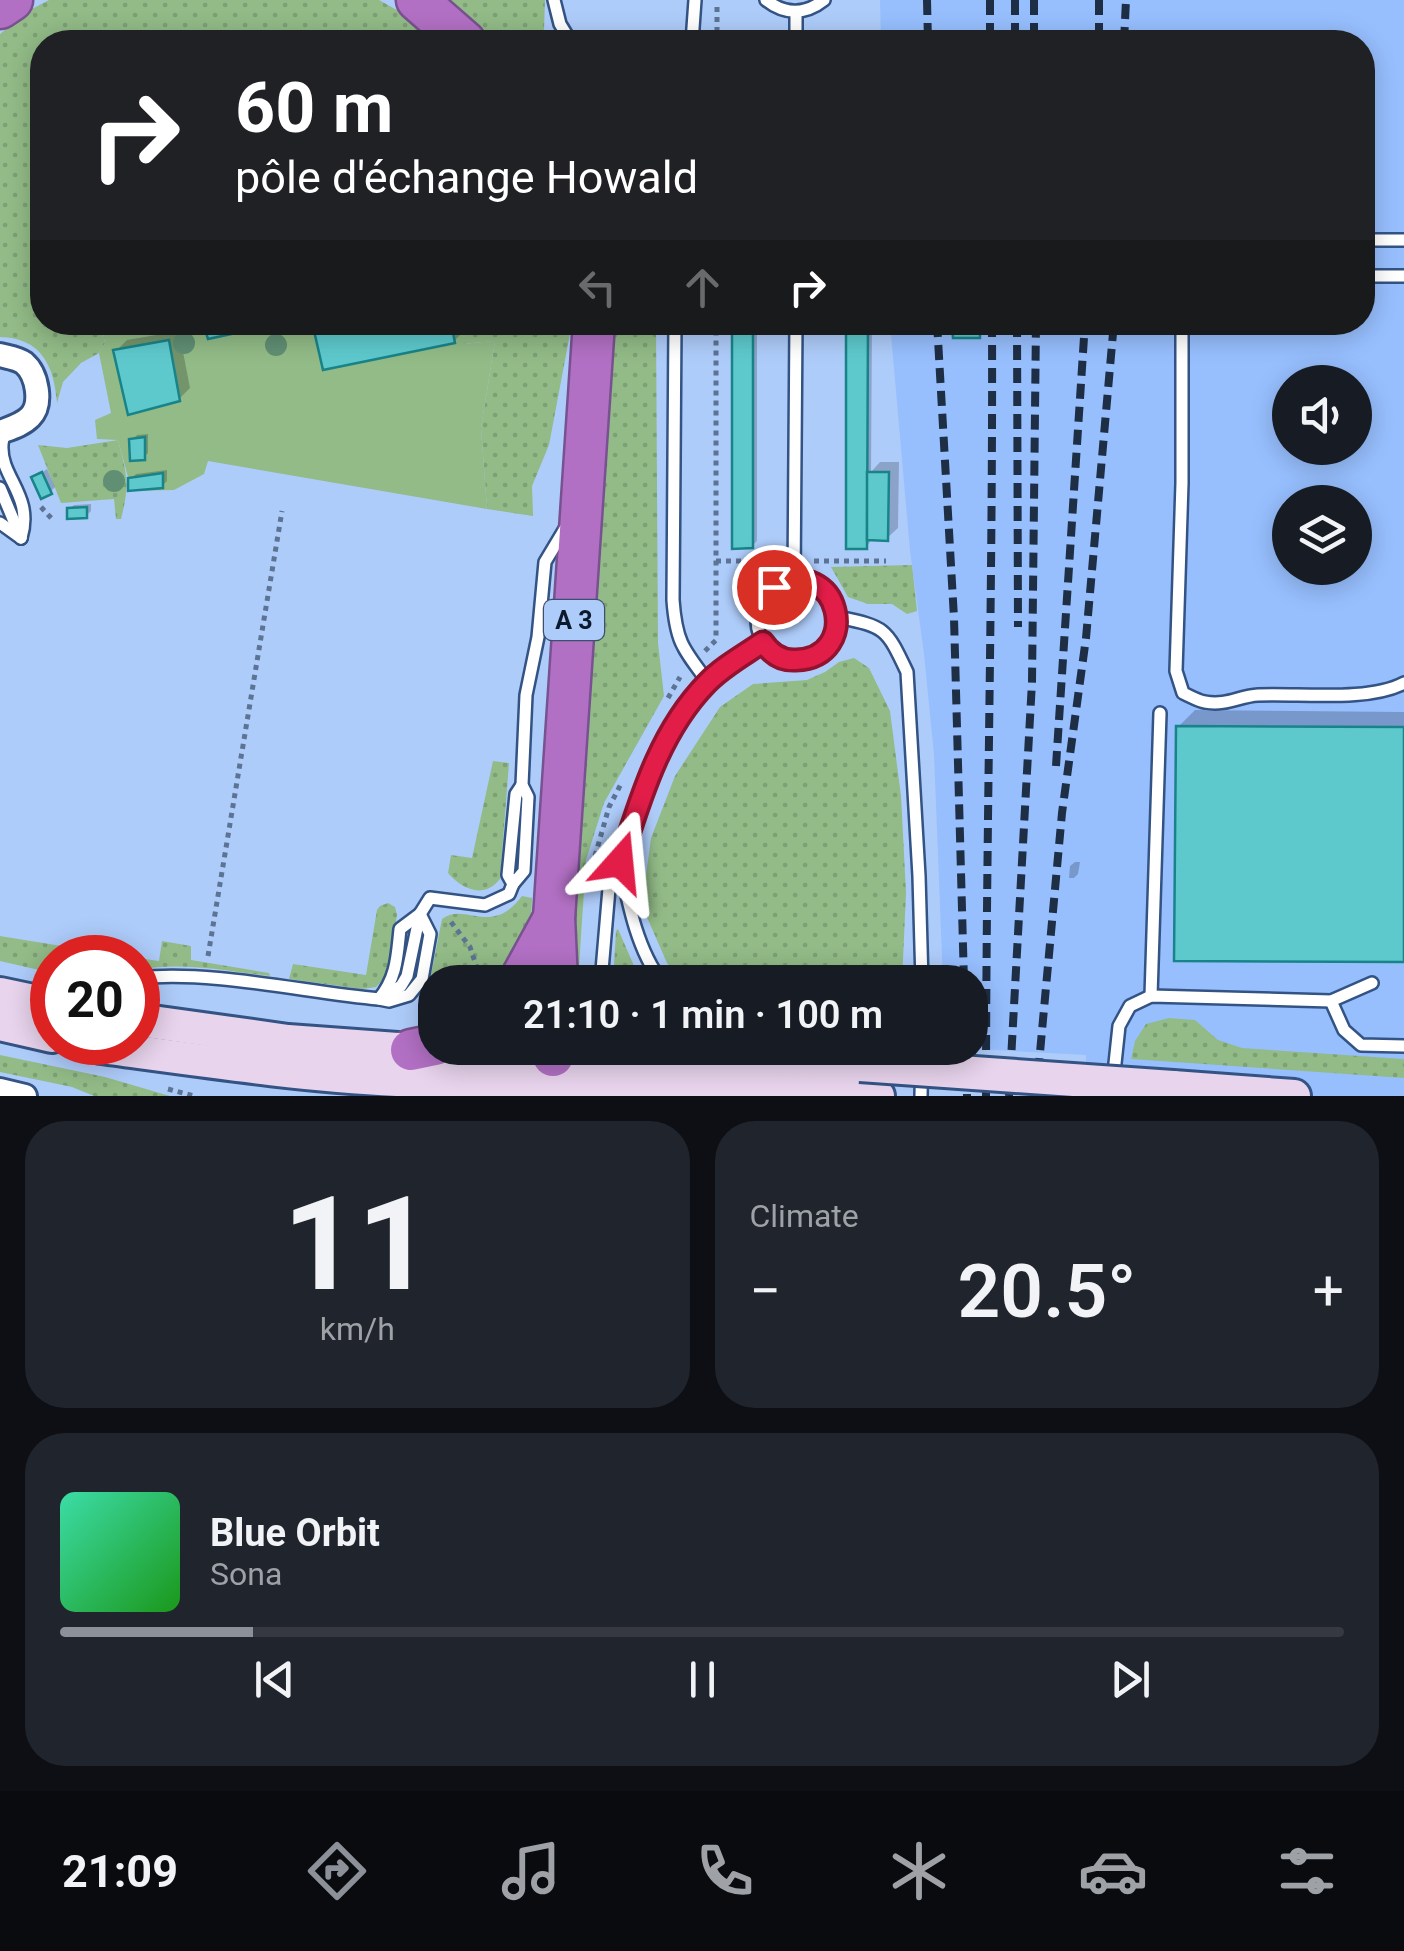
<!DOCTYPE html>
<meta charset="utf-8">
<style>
:root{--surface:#171b24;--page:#20242c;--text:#f1f3f6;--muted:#9ea1a6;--line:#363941;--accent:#8c9099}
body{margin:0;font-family:Roboto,sans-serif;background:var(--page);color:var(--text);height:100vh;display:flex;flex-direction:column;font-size:38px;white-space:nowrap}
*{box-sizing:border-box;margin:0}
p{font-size:32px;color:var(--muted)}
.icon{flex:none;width:55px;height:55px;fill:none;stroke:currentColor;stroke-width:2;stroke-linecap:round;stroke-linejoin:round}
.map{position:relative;height:1096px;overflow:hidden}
.side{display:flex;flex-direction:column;gap:25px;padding:25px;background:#0d0f14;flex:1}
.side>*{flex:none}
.guide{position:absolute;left:30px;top:30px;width:1345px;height:305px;border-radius:40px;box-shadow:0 5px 25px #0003;background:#202124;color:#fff;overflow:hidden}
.controls{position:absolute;left:1272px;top:365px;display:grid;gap:20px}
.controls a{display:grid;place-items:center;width:100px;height:100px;border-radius:50%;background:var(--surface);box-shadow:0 5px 25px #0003;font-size:50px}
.speed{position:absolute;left:30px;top:935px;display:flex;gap:20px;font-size:50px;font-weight:700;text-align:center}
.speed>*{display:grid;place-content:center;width:130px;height:130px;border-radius:50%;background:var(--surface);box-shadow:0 5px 25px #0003;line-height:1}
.speed .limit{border:15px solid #d22;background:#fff;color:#111}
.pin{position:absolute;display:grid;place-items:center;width:85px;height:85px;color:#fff;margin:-42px;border:5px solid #fff;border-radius:50%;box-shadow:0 2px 10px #0007}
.me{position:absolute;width:110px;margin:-55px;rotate:18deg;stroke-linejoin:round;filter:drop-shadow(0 0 8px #0008)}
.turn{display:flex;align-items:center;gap:35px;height:210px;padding:0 40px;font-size:45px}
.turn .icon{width:130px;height:130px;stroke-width:2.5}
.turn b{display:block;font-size:70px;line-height:85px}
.lanes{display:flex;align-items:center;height:95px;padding:0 40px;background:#0003;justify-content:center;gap:50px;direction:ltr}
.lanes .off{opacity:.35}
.big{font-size:75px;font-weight:600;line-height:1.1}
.side .widget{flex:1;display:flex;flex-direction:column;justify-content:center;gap:15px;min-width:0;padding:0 35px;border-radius:40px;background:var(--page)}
.side .dial{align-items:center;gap:0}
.dial b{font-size:130px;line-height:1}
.song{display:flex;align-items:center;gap:30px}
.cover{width:120px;height:120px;border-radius:15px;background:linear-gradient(135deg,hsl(160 70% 55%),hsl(120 70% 35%))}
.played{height:10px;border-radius:5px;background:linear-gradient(90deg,var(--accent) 15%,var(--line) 15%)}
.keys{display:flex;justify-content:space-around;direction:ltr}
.heat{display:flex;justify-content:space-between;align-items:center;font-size:55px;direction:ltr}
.side .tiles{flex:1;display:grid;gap:25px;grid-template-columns:1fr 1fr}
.widget:last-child{grid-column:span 2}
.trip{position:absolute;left:418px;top:965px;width:570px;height:100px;border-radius:40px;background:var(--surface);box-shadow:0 5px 25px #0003;font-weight:600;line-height:100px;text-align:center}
.dock{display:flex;height:160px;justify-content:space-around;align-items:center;background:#090b0e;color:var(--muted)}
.dock .icon{width:70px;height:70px}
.dock .on{color:var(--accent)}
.dock b{font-size:45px;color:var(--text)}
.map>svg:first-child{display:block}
.built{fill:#97bffe;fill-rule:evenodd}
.grass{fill:url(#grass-dots)}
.pitch{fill:#92bb87}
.shadow{fill:#0003}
.building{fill:#5ec9cd;stroke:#188489;stroke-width:2.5}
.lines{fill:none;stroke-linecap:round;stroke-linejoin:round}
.lane-casing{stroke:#335384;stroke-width:16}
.street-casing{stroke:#335384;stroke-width:28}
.secondary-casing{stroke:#335384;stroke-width:38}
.highway-casing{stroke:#785290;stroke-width:45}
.path{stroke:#5d7394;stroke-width:5;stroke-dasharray:5 5;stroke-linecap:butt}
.lane{stroke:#fff;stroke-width:11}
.street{stroke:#fff;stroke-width:22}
.secondary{stroke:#e8d4ed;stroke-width:32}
.highway{stroke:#b270c4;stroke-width:40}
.rail{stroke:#1e2e45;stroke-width:8;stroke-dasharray:15 8;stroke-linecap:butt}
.secondary-bridge-casing{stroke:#335384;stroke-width:38;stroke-linecap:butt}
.secondary-bridge{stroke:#e8d4ed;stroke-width:32}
.tree{fill:#608f74}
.route-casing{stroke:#92132f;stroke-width:25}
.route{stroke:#e11d48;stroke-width:18}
.labels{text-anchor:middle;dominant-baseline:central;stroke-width:8;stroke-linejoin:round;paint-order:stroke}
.shield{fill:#aeccfa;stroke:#3d4f6b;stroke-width:2.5}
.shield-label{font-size:25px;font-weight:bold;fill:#0c1a2e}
</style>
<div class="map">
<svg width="1404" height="1096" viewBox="0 0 1404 1096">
<defs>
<pattern id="grass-dots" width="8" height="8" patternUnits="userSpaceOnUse" patternTransform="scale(2.5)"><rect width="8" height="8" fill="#92bb87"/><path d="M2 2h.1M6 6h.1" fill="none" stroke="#7da075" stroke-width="1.8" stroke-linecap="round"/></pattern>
</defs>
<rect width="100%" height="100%" fill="#aeccfa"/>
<path class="built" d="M880,0H1404V1096H1085L1086,1055L958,1048H970V982H943L934,755L924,654L910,551L890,323L1362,322V42H881ZM1290,382H1355V448H1290ZM1290,502H1355V568H1290Z"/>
<g class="grass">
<path d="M49,0H379L436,32L448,42H42V322L101,323L105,343L99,353L81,363L63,382L57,403C54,365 41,338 0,337V34L28,11Z"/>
<path d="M449,0H545L544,30L552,42H495Z"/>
<path d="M457,323H572L549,445L532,486L533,516L487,509L481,428L495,341L461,344Z"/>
<path d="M607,323H656L658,643L664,696L604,803L586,860L578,982H571L576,861Z"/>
<path d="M118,440C127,475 130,484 121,519H116L114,499L61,503L38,445L67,448Z"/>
<path d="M912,565L917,611L907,614L892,604H868L848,597L831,567Z"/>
<path d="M854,658L869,668L890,711L901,796L906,893L902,982H685L667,963L642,906L651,838L675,776L720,707L753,684L807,680L825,672L839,662Z"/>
<path d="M493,761L509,763L500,879C484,899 463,890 448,873L451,855L472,858Z"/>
<path d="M522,896L532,898L531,919L499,982L492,975L484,982H435V1011L423,1015L442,919C465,901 491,938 522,896Z"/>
<path d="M388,903L395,907L397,915L387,975L376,987L362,989L289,979L293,964L366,975L377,910L380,906Z"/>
<path d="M618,929L641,982H613L616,931Z"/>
<path d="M0,936L123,956L133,957L52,958V973L0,961Z"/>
<path d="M162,941L191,946V960L269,973L270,976C227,971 180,961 138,970V958L159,961Z"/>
<path d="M1169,1018L1195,1020L1218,1040L1242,1048L1404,1059V1078L1131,1059L1135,1041L1146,1024Z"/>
<path d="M0,1055L105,1077L170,1096H94L72,1087L0,1072Z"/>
</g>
<path class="pitch" d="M457,322L462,344L495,341L481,428L487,509L208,461L204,474L174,490L128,491V477L118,440L97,439L95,420L111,413L99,353L105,343L101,323Z"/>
<g class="shadow">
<path d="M454,322L471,324L454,341L450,332H456Z"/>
<path d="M735,322H757V541L752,546Z"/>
<path d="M849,322H872L871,472L880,462H899L898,528L887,538H870V542L866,547Z"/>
<path d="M955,322H992L979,335Z"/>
<path d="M179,331L190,388L179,399L116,351L127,340Z"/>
<path d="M148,434V453L143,458L132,440L137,435Z"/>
<path d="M47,469L55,487L50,492L34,478Z"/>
<path d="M167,470V481L162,486L131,479L136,474Z"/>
<path d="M91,504V511L86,516L69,509L74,505Z"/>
<path d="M1195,710L1404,712V960L1178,727Z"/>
<path d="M1075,862H1080L1078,874L1074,878H1069L1070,866Z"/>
</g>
<g class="building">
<path d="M259,322L260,328L208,339L203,323Z"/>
<path d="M312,322H451L455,343L323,370Z"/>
<path d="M732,322H753V548L732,549Z"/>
<path d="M846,322H868L867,549H846Z"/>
<path d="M952,322H980V338H953Z"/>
<path d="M169,340L180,401L128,415L113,350Z"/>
<path d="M145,437V460L130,461L129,439Z"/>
<path d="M42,472L52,494L41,499L31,477Z"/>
<path d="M867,472H889L888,541L867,540Z"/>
<path d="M163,473V488L128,491V478Z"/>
<path d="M87,507V518L67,519V508Z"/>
<path d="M1176,726L1404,727V962L1174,961Z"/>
</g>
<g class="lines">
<defs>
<g id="lane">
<path d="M554,0L560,24L571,42"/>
<path d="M766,0C785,15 805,15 824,0"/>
<path d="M692,42L695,0"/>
<path d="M796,42V12"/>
<path d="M1362,240H1404"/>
<path d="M1362,276H1404"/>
<path d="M675,322L673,600C676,642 683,649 708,682"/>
<path d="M1182,322V483L1176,671L1183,693C1190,696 1198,701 1205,702C1227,706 1239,696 1258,695C1300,693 1368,702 1404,683"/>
<path d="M6,430C5,435 2,440 2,445C0,478 34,495 21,538"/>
<path d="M0,488L21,538"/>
<path d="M0,523L21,538"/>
<circle cx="797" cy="620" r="40"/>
<path d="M794,580L796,322"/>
<path d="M838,617C885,627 886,627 907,672L919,876L922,982"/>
<path d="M620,863C628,902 637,950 662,982"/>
<path d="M513,884L508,875L516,794L522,785"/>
<path d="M420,914L430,934L422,979L409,995L389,1001L379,999C397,977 397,957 400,929Z"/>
<path d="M138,978C212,970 303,992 379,999L401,986L407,976L420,914L430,898L485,905L509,894L513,884L524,871L528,797L522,785L526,695L538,637L545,562L566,527"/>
<path d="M601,982L610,877L620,863L644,786L673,729L708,682L763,642"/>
<path d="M1151,996L1160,713"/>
<path d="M1331,1001L1344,1030L1361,1045L1404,1046"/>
<path d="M1113,1082L1119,1026L1130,1006L1151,996L1331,1001L1372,983"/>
<path d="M921,1096L922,1048"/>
</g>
<g id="street">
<path d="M0,355C7,357 17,358 24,363C37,374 43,404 30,417C22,425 11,428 0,432"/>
<path d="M0,1090L25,1096"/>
</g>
<g id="secondary">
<path d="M0,994L52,1005"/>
<path d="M138,1020L288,1041L411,1050L553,1056L729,1055L860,1065"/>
<path d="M0,1024L52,1036"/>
<path d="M80,1042L101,1047C199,1060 298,1075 397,1080C517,1086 636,1082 756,1087C797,1089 838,1093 878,1096"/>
<path d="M1173,1087L1294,1096"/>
</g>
<g id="highway">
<path d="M417,0L465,42"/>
<path d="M0,8L12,0"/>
<path d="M519,982L554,918"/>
<path d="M557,982L554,918L594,322"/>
<path d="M411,1050L435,1045"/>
<path d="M553,1056V1048"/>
</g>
</defs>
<use href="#lane" class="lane-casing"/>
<use href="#street" class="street-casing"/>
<use href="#secondary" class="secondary-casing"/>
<use href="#highway" class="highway-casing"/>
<g class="path">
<path d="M717,42V3"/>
<path d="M41,507L52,519"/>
<path d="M716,561H778"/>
<path d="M814,561H886"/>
<path d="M705,651L716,640V322"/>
<path d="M668,698L680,677"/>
<path d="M595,856L609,807L622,782"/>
<path d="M451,922L470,947L478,971L486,980"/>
<path d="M208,956L282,511"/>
<path d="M168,1089L194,1096"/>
</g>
<use href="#lane" class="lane"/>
<use href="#street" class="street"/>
<use href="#secondary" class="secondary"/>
<use href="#highway" class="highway"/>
<g class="rail">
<path d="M927,0L928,42"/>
<path d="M990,0V42"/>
<path d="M1015,0V42"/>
<path d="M1034,0V42"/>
<path d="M1099,0V42"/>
<path d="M1124,42L1126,0"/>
<path d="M937,322L954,618L964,982"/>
<path d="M1017,322L1018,627"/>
<path d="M1056,766L1085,322"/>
<path d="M966,1048L967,1096"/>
<path d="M986,1096C986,838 993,580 992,322"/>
<path d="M1009,1096L1032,682L1036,322"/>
<path d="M1036,1096L1062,813L1086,638L1114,322"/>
</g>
<defs>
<path id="secondary-bridge" d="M860,1065L1173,1087"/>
</defs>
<use href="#secondary-bridge" class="secondary-bridge-casing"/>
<use href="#secondary-bridge" class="secondary-bridge"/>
</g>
<g class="tree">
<circle cx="184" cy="343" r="11"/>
<circle cx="276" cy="345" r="11"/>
<circle cx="114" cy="481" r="11"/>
</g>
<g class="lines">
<defs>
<path id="route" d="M620,862C640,800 659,732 707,683C722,667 744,655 763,642C771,654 782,661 796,660C863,658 840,553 774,587"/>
</defs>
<use href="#route" class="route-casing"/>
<use href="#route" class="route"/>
</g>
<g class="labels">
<rect class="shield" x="544" y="600" width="60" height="40" rx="8"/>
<g class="shield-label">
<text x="574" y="620">A 3</text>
</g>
</g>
</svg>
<div class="controls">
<a><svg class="icon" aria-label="sound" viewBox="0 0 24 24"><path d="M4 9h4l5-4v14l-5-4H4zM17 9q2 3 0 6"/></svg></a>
<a><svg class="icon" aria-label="layers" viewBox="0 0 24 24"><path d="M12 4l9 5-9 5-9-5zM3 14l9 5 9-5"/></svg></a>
</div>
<div class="speed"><div class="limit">20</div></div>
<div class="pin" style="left:774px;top:587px;background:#d93025"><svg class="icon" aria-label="arrive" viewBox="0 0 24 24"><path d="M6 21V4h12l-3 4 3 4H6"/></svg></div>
<svg class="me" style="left:620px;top:862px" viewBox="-20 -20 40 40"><path d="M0-17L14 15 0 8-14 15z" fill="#e11d48" stroke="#fff" stroke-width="4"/></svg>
<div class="trip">21:10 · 1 min · 100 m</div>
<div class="guide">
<div class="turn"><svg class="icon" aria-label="right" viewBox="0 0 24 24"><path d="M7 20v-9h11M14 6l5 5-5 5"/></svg><div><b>60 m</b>pôle d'échange Howald</div></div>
<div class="lanes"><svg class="icon off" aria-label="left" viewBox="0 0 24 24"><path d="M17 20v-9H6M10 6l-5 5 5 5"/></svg><svg class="icon off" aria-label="ahead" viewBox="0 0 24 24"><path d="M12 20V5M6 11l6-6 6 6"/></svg><svg class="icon" aria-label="right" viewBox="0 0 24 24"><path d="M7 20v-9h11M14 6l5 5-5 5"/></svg></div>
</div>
</div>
<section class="side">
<div class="tiles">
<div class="widget dial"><b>11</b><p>km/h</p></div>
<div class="widget"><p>Climate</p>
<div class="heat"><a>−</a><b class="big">20.5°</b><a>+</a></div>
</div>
<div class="widget">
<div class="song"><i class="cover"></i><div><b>Blue Orbit</b><p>Sona</p></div></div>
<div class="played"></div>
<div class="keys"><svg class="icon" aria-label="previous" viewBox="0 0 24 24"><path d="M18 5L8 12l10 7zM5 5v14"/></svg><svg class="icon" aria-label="pause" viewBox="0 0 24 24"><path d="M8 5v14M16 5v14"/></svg><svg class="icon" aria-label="next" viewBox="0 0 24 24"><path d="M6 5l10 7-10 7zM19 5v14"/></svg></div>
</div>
</div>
</section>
<nav class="dock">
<b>21:09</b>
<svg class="icon on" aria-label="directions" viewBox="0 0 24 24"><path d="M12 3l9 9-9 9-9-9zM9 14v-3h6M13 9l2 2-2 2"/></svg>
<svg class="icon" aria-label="music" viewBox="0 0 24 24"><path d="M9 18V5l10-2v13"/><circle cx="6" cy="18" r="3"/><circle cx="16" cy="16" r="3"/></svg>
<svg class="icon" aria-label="phone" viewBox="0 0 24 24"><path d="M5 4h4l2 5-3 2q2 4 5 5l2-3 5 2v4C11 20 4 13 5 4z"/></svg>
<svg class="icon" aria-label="climate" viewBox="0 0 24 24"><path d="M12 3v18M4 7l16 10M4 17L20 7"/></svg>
<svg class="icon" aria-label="car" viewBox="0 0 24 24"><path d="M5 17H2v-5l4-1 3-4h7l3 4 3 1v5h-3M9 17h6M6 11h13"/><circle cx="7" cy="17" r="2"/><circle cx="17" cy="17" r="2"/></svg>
<svg class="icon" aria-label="filters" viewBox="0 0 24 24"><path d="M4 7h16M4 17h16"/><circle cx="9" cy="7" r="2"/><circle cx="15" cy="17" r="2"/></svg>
</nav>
